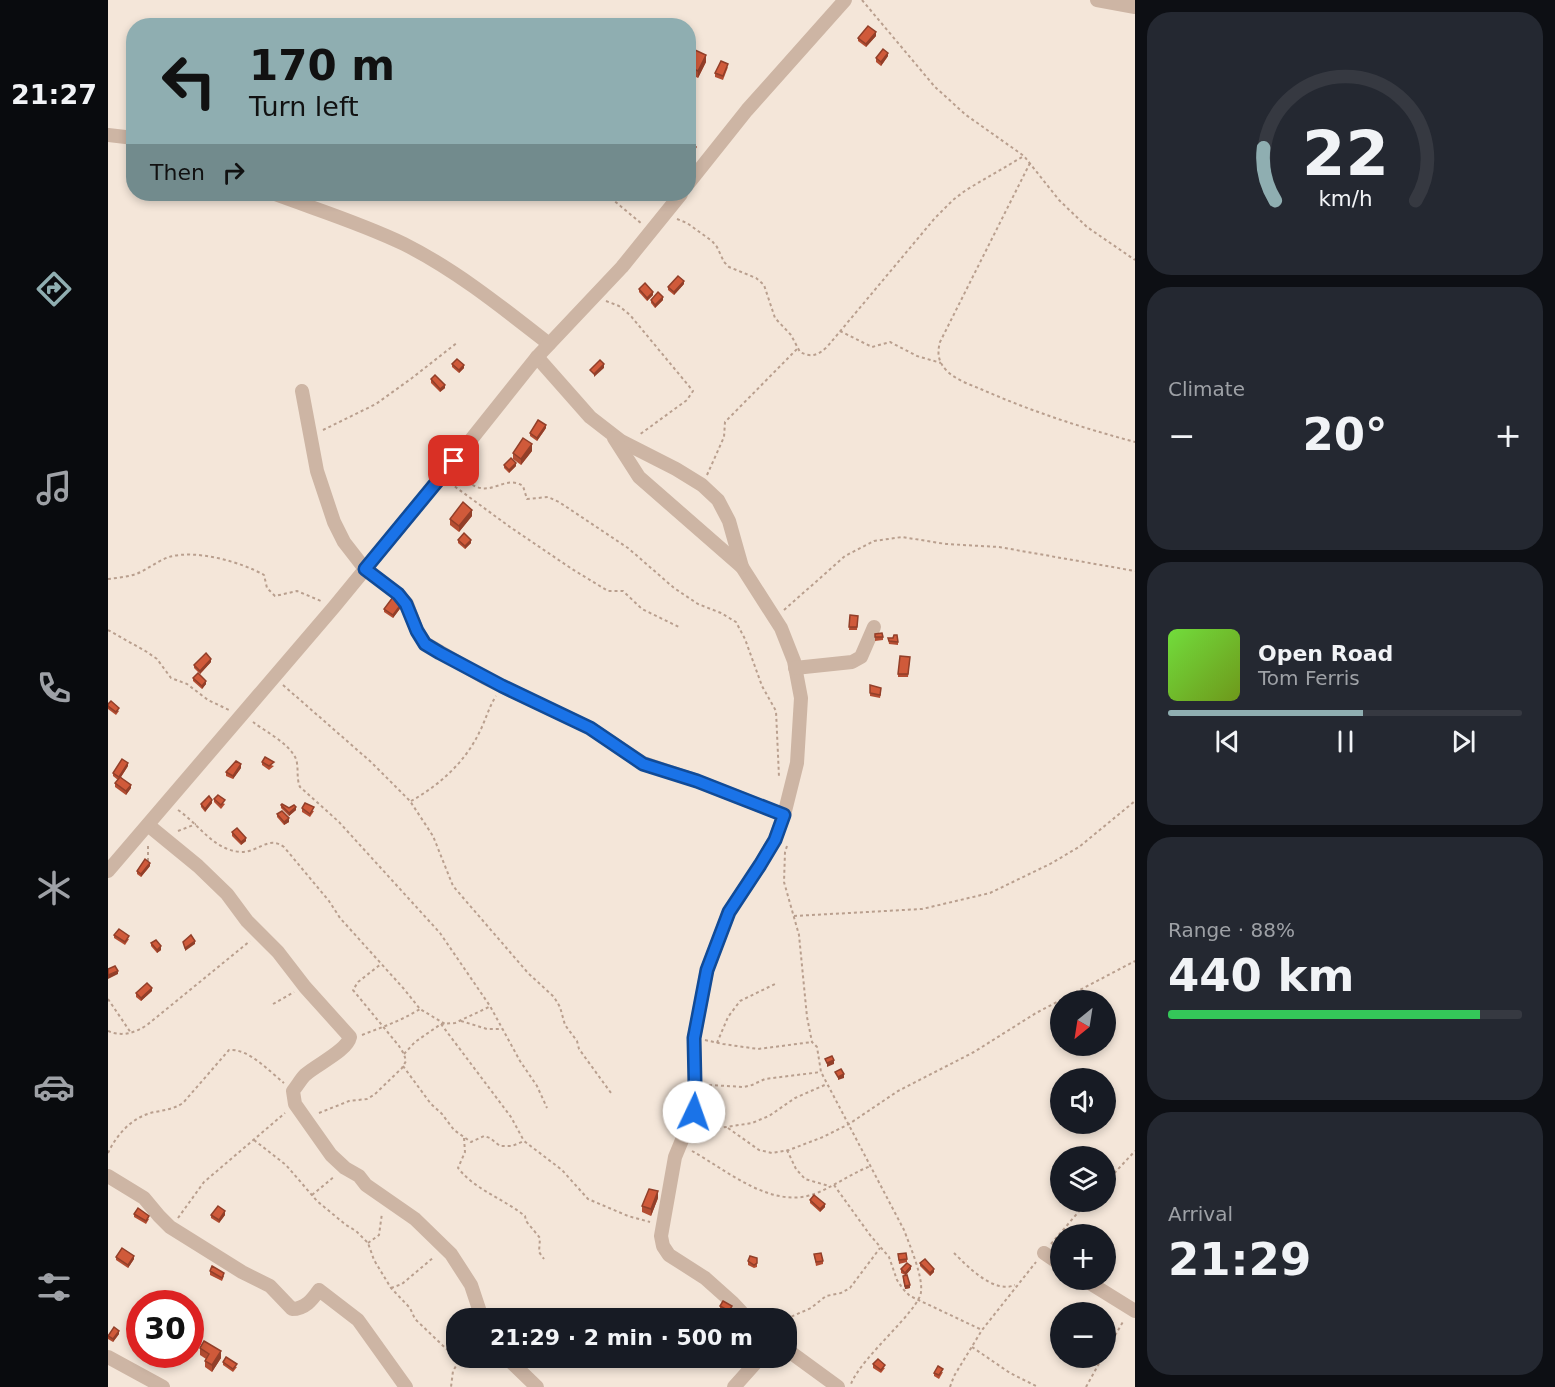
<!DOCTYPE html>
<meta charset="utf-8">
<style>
:root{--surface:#171b24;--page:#242831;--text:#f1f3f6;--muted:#9ea1a6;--line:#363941;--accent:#8faeb1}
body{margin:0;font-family:"DejaVu Sans",sans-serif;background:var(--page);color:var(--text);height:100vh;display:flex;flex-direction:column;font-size:22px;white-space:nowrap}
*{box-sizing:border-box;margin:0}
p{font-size:20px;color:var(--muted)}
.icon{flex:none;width:33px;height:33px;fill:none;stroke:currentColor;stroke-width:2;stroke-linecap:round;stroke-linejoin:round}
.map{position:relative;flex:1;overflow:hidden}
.sheet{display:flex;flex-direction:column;gap:12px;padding:12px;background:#0d0f14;width:420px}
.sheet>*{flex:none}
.banner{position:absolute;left:18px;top:18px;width:570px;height:183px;border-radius:24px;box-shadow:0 3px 9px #0003;background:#8faeb1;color:#111;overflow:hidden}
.needle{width:39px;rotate:210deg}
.controls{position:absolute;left:942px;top:990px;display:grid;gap:12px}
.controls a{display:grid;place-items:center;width:66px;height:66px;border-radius:50%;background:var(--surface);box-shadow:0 3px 9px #0003;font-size:30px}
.speed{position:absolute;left:18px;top:1290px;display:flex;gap:12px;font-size:30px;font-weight:700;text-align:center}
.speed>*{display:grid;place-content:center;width:78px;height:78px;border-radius:50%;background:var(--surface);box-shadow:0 3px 9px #0003;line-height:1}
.speed .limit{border:9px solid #d22;background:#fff;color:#111}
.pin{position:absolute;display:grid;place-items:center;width:51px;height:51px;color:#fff;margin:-26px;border-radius:12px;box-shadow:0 3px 9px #0006}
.me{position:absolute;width:66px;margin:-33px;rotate:3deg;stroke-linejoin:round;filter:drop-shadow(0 0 4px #0008)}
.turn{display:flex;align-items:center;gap:21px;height:126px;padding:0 24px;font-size:27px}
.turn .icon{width:78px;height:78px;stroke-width:2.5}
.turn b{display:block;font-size:42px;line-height:51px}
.then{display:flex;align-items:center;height:57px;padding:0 24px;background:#0003;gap:12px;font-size:22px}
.big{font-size:45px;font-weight:700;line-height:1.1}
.sheet .card{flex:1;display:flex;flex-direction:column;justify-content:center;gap:9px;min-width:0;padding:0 21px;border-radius:24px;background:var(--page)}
.sheet .dial{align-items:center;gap:0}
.dial svg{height:156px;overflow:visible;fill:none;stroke:var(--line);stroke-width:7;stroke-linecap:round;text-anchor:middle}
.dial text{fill:var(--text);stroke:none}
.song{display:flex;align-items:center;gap:18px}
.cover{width:72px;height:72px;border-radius:9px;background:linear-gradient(135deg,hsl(100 70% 55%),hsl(80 70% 35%))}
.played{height:6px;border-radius:3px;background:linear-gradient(90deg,var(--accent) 55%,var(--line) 55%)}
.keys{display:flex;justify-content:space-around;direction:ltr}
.heat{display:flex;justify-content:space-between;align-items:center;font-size:33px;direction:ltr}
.charge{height:9px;border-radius:4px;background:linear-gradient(90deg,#34c759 88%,var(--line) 0)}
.trip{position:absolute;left:338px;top:1308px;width:351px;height:60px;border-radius:24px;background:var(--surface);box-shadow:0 3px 9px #0003;font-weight:700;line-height:60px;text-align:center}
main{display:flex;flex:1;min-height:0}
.dock{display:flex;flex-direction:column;width:108px;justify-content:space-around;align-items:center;background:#090b0e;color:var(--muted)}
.dock .icon{width:42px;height:42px}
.dock .current{color:var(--accent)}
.dock b{font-size:27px;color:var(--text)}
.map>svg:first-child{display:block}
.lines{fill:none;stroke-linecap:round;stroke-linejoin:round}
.path{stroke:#b99f8e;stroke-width:2;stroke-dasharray:3 3;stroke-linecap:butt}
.minor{stroke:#cdb5a4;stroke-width:14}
.wall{fill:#b34d32}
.shaded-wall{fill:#923f29}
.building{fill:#d05a3a;stroke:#923f29;stroke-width:1.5}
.route-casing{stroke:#114b97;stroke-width:15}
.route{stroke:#1a73e8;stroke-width:10}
</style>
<main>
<nav class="dock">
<b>21:27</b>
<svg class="icon current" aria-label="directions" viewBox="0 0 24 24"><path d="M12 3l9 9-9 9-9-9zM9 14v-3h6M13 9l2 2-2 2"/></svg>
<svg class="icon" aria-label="music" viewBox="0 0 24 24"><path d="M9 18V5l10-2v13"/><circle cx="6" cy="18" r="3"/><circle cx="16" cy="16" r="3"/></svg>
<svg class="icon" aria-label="phone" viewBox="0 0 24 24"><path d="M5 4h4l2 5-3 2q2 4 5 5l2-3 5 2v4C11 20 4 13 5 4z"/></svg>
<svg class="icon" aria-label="climate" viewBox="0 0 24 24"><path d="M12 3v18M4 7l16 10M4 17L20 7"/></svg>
<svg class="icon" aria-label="car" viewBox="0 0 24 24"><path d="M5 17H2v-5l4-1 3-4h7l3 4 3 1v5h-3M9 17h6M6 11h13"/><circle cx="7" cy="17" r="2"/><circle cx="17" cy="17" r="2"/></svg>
<svg class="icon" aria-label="filters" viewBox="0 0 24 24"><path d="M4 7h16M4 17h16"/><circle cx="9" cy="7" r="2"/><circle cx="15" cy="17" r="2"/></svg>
</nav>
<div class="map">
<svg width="1027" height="1387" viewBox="0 0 1027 1387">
<rect width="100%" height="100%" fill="#f4e6d9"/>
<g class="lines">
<g class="path">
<path d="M754,0L827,87L858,115L916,156L951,200L979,227L1027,260"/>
<path d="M922,163L832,342C829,353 830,362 839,371C848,380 863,385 875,390C925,412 975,428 1027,442"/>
<path d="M498,194L534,224"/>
<path d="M569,219L579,223L604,241L609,247L616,262L621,267L648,278L656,285L667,318L683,335L692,352C704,358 710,355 719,347L827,218L845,200L858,190L916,156"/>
<path d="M498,301L511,306L522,315L585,391L579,400L531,435"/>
<path d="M732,331L764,347L782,342L809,356L833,363"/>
<path d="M215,430L268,404L304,378L350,342"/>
<path d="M351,473C380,507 393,472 415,486L419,499L440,497L451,502L520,548L566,588L590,604L613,613L628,622L637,639L654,686L668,711L671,777"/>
<path d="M599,475L616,437L617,422L690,348"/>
<path d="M342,483L402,527L464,569L500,591H515L534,609L571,627"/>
<path d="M0,579C9,578 19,577 28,574C39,570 49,561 61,557C88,549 133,562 156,575L159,588L167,596L189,591L213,601"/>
<path d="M676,610L737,556L766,541L794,537L838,544L891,547L1027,571"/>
<path d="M0,630L39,652L49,659L63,678L79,684L100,700L121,710"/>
<path d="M175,685L263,762L302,801L325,836L345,886L420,973L446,997L452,1007L457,1025L469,1041L471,1049L503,1093"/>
<path d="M145,722C158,732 181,743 188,759C191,768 188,778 192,787L231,822L332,933L382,1006L412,1061L429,1086L439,1108"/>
<path d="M303,801C332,785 358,761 372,731C378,719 381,707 388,696"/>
<path d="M70,810C92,825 104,849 132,852C150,853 160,835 176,847L221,901L232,918L296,989L312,1009L337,1024"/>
<path d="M70,831L88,824"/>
<path d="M679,846L677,852L676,882L691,935L699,1017L704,1042L709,1047L713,1072L796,1230C802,1246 815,1276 813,1292C811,1311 754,1356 743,1384"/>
<path d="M40,861V843"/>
<path d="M686,916L814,909L882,893L942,864L971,847L1027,801"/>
<path d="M0,999L23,1033"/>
<path d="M165,1004L186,992"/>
<path d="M353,1021L379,1029H394"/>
<path d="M333,1024L403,1117L416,1141"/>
<path d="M0,1031C14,1037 27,1033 39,1025L142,941"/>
<path d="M254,1035C274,1027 293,1021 312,1009"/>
<path d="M597,1040L615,1044L650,1049L704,1042"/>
<path d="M609,1043L620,1017L632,1001L669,983"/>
<path d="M296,1054L307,1042L333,1024L347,1023L381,1007"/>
<path d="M295,1066L323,1104L334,1114L346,1130L363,1142L376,1136L382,1138L392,1146H404L416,1141L454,1170L480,1199L520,1216L542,1222"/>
<path d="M601,1085L636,1087L644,1085L657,1079L713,1072"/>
<path d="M211,1113L241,1101L259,1099L266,1095L294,1068L298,1061L296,1054L291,1046L245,990L250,982L273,964"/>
<path d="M620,1128L651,1150L664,1153L681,1150L715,1137L741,1124L790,1091L866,1052L928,1013L1027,961"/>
<path d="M592,1131L644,1123L661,1116L687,1098L719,1084"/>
<path d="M356,1138L357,1152L350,1168C367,1190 396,1199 417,1216L418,1221L432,1238L431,1252L436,1259"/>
<path d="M146,1140L178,1165L209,1201L238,1225L248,1231L260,1243L266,1260L283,1288L302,1308L307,1319L351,1361L345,1371L343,1387"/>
<path d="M679,1150L688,1169L697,1179L721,1186"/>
<path d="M584,1151C620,1171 665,1211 709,1193C728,1185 744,1173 763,1166"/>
<path d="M0,1153C9,1134 25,1116 47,1112C57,1110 66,1109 75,1103L121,1050C140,1048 161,1071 176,1083"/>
<path d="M998,1182L1027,1151"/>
<path d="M726,1185L762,1235L781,1257L789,1280L795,1289L802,1296L874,1330"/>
<path d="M204,1195L227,1176"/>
<path d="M70,1218L96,1182L177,1113"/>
<path d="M260,1243L271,1235L274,1213"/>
<path d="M943,1244L979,1202"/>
<path d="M846,1253C860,1267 886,1294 907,1285"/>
<path d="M283,1288L294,1284L326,1257"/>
<path d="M678,1319L703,1308L718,1296L733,1293L742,1288L772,1248"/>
<path d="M864,1347L902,1373L930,1387"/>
<path d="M998,1351L1016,1320"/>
<path d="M842,1387L846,1376L874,1330L928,1262"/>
<path d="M978,1387L994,1358"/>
</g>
<g class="minor">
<path d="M989,0L1027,7"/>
<path d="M0,135L26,138"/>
<path d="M580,184L639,110L737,0"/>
<path d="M167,194C210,210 255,224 296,244C348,270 395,308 441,344"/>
<path d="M429,357L482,417L513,441L568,469L594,485L610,500L621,521L634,567L673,628L686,661L693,698L689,763L676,815L667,839L652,865L621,912L599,970L586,1038L587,1084L586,1111L567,1157L553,1236L555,1246L561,1255L597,1278L625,1303L639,1318"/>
<path d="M194,391L209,471L226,522L236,542L257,569L290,594L299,604L309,631L317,643L377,678L482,728L535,763L589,781L676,815"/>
<path d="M506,438L531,477L634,567"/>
<path d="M687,668L744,662L753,657L766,627"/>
<path d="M40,825L90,866L119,894L139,921L170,952L197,987L242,1037C239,1051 209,1064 197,1075C193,1079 189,1086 185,1091L187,1104L223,1155L237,1168L251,1176L258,1185L307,1219L343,1254L363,1285L374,1318"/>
<path d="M0,871L226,607L346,461L429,357L514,267L573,194"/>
<path d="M0,1176L36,1198L51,1216L62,1227L134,1272L162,1286L184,1309C197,1309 204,1300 211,1290L250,1320L298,1387"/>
<path d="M936,1253L952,1264"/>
<path d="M977,1280L1027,1311"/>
<path d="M678,1349L730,1387"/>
<path d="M0,1357L55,1387"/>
<path d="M399,1358L429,1387"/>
<path d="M626,1387L652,1358"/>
</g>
</g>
<g class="wall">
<path d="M768,36L758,47L750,41V38Z"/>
<path d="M780,56L773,66L768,62V58Z"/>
<path d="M580,62H598L590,78L580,73Z"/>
<path d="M620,67L615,80L607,77V73Z"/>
<path d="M576,284L566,295L560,290V287Z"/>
<path d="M531,289L545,295L539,301L531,292Z"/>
<path d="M543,300H555L547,308L543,303Z"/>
<path d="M344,364L356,368L351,373L344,367Z"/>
<path d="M323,379L337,388L332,392L323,383Z"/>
<path d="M438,428L429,441L422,436V433Z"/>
<path d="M424,451L413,465L405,459V453Z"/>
<path d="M396,465L408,466L401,473L396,468Z"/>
<path d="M364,516L351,532L342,525V519Z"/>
<path d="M350,540L363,543L357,549L350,543Z"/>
<path d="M294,606L285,618L276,612V609Z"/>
<path d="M742,615L750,616L749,630H741Z"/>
<path d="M767,634L775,637V640L767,641Z"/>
<path d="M780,638L790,642V645L781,644Z"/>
<path d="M802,657L800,677H790V674Z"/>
<path d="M103,662L92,674L86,668V665Z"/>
<path d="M85,678L98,684L94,689L85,681Z"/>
<path d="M762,685L773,692L772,698L762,696Z"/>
<path d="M0,704L11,711L8,715L0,709Z"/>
<path d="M154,762L166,766L161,770L154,765Z"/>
<path d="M20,766L13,777L23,788L18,795L7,787V783L10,780L5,776V773Z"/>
<path d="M133,768L125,779L118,776V772Z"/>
<path d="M106,799L117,804L113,809L106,802Z"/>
<path d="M104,803L97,812L93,807V804Z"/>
<path d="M173,805L181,808L188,810L181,816L173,808Z"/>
<path d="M194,808L206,811L202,817L194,812Z"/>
<path d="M169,814L181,822L176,825L169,817Z"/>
<path d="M124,832L138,841L133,845L124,836Z"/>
<path d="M42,866L33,877L29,874V871Z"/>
<path d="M6,935L21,939L17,945L6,938Z"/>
<path d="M43,943L53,950L49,953L43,946Z"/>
<path d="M44,991L33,1001L28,997V993Z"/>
<path d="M550,1198L543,1216L534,1212V1206Z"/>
<path d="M702,1200L717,1207L712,1212L702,1203Z"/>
<path d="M26,1214L41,1219L38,1224L26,1217Z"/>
<path d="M103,1215H117L111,1223L103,1218Z"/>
<path d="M706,1254L715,1261V1264L708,1266Z"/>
<path d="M790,1254L799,1259V1262L791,1264Z"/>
<path d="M8,1257L26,1259L20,1268L8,1260Z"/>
<path d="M649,1258V1267L646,1268L640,1265V1261Z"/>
<path d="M812,1263L826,1272L822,1276L812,1266Z"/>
<path d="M793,1269H803L798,1275L802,1288L797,1289L795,1279V1276L797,1275L793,1273Z"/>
<path d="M102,1271L116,1276L114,1281L102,1275Z"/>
<path d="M612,1306L624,1309L621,1315L612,1309Z"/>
<path d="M11,1334L5,1342L0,1339V1336Z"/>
<path d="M92,1348L113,1358L104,1372L97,1367V1361L98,1359L92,1355Z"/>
<path d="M528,1358H541L538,1365L528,1360Z"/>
<path d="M115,1362L129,1367L125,1372L115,1365Z"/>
<path d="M765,1364L777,1368L773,1373L765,1368Z"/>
<path d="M835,1372L831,1379L826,1376V1373Z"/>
</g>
<g class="shaded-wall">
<path d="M768,32V36L758,47V44Z"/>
<path d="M780,53V56L773,66V62Z"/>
<path d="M598,55V62L590,78V71Z"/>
<path d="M576,281V284L566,295V292Z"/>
<path d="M545,292V295L539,301V298Z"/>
<path d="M555,297V300L547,308V305Z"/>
<path d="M496,364V368L486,377V374Z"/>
<path d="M356,365V368L351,373V370Z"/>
<path d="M337,385V388L332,392V389Z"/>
<path d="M438,425V428L429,441V438Z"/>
<path d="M424,444V451L413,465V459Z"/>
<path d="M408,463V466L401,473V470Z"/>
<path d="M364,510V516L351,532V526Z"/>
<path d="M363,540V543L357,549V546Z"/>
<path d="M294,603V606L285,618V615Z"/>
<path d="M103,659V662L92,674V671Z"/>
<path d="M98,681V684L94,689V686Z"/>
<path d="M20,763V766L11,780V777Z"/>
<path d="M133,764V768L125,779V776Z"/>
<path d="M23,785V788L18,795V791Z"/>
<path d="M104,800V803L97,812V809Z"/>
<path d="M188,807V810L181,816V813Z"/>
<path d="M181,818V822L176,825V822Z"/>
<path d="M138,838V841L133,845V842Z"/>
<path d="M42,863V866L33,877V874Z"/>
<path d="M87,941V944L77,951V948Z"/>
<path d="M53,946V950L49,953V950Z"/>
<path d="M10,971V974L0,979V975Z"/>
<path d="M44,988V991L33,1001V998Z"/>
<path d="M726,1060V1064L719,1067V1063Z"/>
<path d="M736,1074V1078L730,1080V1077Z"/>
<path d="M550,1191V1198L543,1216V1209Z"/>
<path d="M717,1204V1207L712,1212V1209Z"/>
<path d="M117,1211V1215L111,1223V1220Z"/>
<path d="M26,1256V1259L20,1268V1265Z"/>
<path d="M803,1266V1269L797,1276V1273Z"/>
<path d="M826,1269V1272L822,1276V1273Z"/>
<path d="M802,1285V1288L797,1289V1286Z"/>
<path d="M11,1331V1334L5,1342V1339Z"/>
<path d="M113,1351V1358L104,1372V1365Z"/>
</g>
<g class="building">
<path d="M760,26L768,32L758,44L750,38Z"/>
<path d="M775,49L780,53L773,62L768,58Z"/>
<path d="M587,50L598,55L590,71L580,66V62Z"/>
<path d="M613,61L620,64L615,76L607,73Z"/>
<path d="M582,143L588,147L585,152L580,149V146Z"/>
<path d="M570,276L576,281L566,292L560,287Z"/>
<path d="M537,283L545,292L539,298L531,289Z"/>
<path d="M550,292L555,297L547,305L543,300Z"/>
<path d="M349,359L356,365L351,370L344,364Z"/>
<path d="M492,360L496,364L486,374L482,370Z"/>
<path d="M327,375L337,385L332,389L323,379Z"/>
<path d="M430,420L438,425L429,438L422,433Z"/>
<path d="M415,438L424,444L413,459L405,453Z"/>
<path d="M403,458L408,463L401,470L396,465Z"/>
<path d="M355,502L364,510L351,526L342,519Z"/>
<path d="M356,533L363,540L357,546L350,540Z"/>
<path d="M285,597L294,603L285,615L276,609Z"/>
<path d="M742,615L750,616L749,627H741Z"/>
<path d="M774,633L775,637H767V634Z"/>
<path d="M786,635H789L790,642L781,641L780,638H785Z"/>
<path d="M98,653L103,659L92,671L86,665Z"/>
<path d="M792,656L802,657L800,674H790Z"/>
<path d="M90,673L98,681L94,686L85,678Z"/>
<path d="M762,685L773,688L772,695L762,693Z"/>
<path d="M3,701L11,708L8,712L0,706V704Z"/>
<path d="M157,757L166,762L161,766L154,762Z"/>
<path d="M14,759L20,763L11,777L5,773Z"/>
<path d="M128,761L133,764L125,776L118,772Z"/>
<path d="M12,777L23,785L18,791L7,783Z"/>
<path d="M110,795L117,800L113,805L106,799Z"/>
<path d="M101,796L104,800L97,809L93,804Z"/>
<path d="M197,803L206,807L202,814L194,808Z"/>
<path d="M174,804L181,808L186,805L188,807L181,813L173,805Z"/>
<path d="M174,811L181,818L176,822L169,814Z"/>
<path d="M129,828L138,838L133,842L124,832Z"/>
<path d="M37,859L42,863L33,874L29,871Z"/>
<path d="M11,929L21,936L17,942L6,935Z"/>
<path d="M83,935L87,941L77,948L75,942Z"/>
<path d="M48,940L53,946L49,950L43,943Z"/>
<path d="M7,966L10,971L0,975V969Z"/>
<path d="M39,983L44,988L33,998L28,993Z"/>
<path d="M724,1056L726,1060L719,1063L717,1059Z"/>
<path d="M733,1069L736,1074L730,1077L727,1072Z"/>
<path d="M541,1189L550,1191L543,1209L534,1206Z"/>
<path d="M706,1195L717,1204L712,1209L702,1200Z"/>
<path d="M110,1206L117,1211L111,1220L103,1215Z"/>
<path d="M30,1208L41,1216L38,1221L26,1214Z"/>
<path d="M14,1248L26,1256L20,1265L8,1257Z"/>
<path d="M713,1253L715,1261L708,1262L706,1254Z"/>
<path d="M798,1253L799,1259L791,1260L790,1254Z"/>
<path d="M642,1256L649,1258V1263L646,1265L640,1261Z"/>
<path d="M817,1259L826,1269L822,1273L812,1263Z"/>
<path d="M799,1263L803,1266L797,1273L793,1269Z"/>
<path d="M104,1266L116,1273L114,1278L102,1271Z"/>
<path d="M799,1275L802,1285L797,1286L795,1276Z"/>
<path d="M615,1301L624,1306L621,1311L612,1306Z"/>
<path d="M583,1311L591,1312L590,1318H581Z"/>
<path d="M6,1327L11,1331L5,1339L0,1336Z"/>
<path d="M96,1341L113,1351L104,1365L97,1361L101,1354L92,1348Z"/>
<path d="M118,1357L129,1364L125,1369L115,1362Z"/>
<path d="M530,1358H540L538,1361Z"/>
<path d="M770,1359L777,1365L773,1370L765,1364Z"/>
<path d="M830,1366L835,1369L831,1375L826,1373Z"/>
</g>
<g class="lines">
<defs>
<path id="route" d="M346,461L257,569L290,594L298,604L309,631L317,644L332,653L394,686L482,728L535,764L589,781L676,815L667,840L652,865L621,912L599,970L586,1038L587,1084L586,1112"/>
</defs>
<use href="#route" class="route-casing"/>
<use href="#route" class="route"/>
</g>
</svg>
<div class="controls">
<a><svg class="needle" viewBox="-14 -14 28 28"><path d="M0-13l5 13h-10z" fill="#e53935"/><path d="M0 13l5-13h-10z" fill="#9ea1a6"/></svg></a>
<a><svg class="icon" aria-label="sound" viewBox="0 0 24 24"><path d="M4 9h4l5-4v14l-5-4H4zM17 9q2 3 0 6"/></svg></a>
<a><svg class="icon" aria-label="layers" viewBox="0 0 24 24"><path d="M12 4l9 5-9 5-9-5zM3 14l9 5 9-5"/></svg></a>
<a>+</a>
<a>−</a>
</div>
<div class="speed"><div class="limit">30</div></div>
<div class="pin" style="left:346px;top:461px;background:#d93025"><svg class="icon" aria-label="arrive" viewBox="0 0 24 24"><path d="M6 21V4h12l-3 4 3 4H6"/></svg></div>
<svg class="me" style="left:586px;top:1112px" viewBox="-20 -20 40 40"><circle r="19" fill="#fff"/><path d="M0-13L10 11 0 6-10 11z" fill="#1a73e8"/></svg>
<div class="trip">21:29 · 2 min · 500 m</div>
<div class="banner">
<div class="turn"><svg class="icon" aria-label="left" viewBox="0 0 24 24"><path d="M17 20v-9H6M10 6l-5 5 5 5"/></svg><div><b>170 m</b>Turn left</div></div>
<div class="then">Then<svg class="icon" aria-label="right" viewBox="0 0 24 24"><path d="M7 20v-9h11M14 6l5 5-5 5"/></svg></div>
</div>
</div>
<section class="sheet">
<div class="card dial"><svg viewBox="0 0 100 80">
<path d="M14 69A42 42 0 1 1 86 69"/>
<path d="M14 69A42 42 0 0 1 8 42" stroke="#8faeb1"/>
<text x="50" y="56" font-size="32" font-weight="700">22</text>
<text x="50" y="72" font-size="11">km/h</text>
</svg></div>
<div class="card"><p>Climate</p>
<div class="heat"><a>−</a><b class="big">20°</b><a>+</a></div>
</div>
<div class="card">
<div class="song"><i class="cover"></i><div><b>Open Road</b><p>Tom Ferris</p></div></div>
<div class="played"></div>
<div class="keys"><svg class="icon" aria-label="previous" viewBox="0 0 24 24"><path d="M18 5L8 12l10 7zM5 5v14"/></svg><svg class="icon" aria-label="pause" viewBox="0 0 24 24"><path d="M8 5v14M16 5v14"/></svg><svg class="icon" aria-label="next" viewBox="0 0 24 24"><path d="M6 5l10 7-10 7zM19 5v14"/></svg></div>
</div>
<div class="card"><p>Range · 88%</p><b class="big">440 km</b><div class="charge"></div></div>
<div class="card"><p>Arrival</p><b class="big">21:29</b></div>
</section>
</main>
